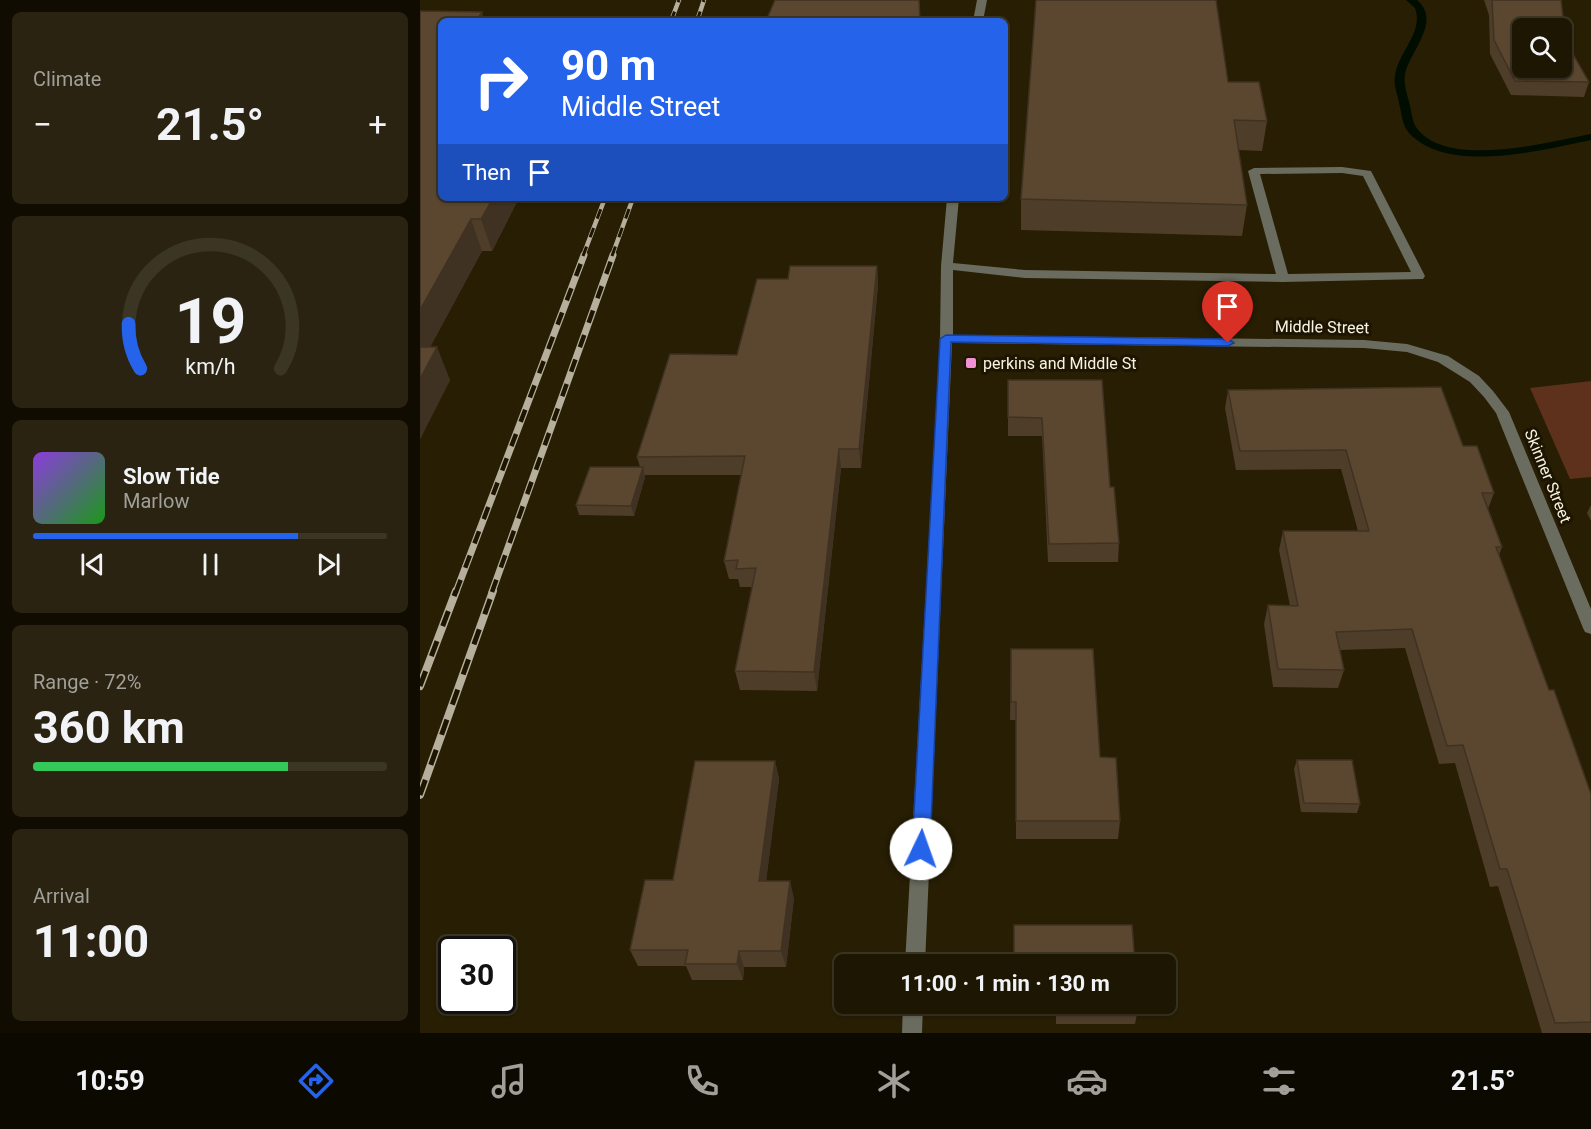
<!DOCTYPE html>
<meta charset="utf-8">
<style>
:root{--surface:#1d1602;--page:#2a2311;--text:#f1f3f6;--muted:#a09f99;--line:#3b3524;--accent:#2563eb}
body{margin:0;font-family:Roboto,sans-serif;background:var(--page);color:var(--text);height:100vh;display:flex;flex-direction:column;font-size:22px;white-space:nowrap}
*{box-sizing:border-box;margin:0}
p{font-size:20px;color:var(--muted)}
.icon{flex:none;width:33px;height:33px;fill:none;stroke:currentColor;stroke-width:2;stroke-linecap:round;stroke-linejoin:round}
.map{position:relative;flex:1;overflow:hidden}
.details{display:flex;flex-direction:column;gap:12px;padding:12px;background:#100c01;width:420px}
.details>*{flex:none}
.hud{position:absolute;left:18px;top:18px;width:570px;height:183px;border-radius:9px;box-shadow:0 2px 4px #0004,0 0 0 2px var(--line);background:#2563eb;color:#fff;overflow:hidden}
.buttons{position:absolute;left:1092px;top:18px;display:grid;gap:12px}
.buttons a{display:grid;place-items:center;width:60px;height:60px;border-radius:9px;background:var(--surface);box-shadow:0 2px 4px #0004,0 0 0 2px var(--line);font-size:30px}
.speed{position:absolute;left:18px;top:936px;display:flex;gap:12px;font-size:30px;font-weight:700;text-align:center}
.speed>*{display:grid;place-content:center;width:78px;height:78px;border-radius:50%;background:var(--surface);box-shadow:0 2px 4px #0004,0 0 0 2px var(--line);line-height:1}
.speed .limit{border:3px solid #111;border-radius:9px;background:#fff;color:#111}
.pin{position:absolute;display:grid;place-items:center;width:51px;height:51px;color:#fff;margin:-62px -26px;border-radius:50% 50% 50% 0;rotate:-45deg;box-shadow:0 0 6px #0007}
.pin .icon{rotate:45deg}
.me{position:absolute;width:66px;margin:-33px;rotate:3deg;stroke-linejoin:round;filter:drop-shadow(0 0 4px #0008)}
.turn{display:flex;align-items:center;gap:21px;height:126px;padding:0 24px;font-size:27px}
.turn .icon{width:78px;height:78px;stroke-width:2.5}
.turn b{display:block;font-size:42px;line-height:51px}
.then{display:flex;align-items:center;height:57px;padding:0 24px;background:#0003;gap:12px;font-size:22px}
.big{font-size:45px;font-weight:700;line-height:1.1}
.details .card{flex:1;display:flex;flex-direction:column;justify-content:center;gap:9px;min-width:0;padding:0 21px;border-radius:9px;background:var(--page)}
.details .dial{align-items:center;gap:0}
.dial svg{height:156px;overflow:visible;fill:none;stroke:var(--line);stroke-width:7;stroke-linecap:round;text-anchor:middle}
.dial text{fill:var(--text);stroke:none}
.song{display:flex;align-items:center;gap:18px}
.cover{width:72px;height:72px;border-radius:9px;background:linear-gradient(135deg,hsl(270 70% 55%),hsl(120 70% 35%))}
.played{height:6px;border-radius:3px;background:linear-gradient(90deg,var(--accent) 75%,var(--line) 75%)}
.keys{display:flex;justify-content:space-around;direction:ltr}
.heat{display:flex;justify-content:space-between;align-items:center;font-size:33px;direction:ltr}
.charge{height:9px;border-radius:4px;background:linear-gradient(90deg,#34c759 72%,var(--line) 0)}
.trip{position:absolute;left:414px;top:954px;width:342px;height:60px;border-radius:9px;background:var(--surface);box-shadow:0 2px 4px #0004,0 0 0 2px var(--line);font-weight:700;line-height:60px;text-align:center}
.tab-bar{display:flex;height:96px;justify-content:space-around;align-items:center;background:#0c0901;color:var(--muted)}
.tab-bar .icon{width:42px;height:42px}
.tab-bar .active{color:var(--accent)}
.tab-bar b{font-size:27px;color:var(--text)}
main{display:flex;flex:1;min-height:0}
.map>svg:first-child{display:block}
.green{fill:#5d311b}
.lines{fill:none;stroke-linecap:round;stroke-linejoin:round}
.stream{fill:#000d00;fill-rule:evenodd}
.minor{fill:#6a6c5f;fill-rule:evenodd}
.rail-far2-casing{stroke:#b6af9c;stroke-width:4.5}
.rail-far1-casing{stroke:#b6af9c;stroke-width:7}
.rail-casing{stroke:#b6af9c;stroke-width:8}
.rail-far2{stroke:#1d1500;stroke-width:3;stroke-dasharray:10;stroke-linecap:butt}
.rail-far1{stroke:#1d1500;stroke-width:4.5;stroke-dasharray:13;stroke-linecap:butt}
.rail{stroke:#1d1500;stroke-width:5;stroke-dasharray:16;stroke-linecap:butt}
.wall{fill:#4e3d29}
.shaded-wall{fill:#403222}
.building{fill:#5b4730;stroke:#403222;stroke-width:1.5;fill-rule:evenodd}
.route{fill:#2563eb;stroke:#184099;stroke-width:1.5}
.poi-dot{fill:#f391d5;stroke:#1d1500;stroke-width:2}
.labels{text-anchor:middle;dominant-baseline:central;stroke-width:6;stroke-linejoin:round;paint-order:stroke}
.street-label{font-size:16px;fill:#f9f3e3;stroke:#1d1500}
.poi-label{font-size:16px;fill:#f9f3e3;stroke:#1d1500;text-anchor:start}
</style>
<main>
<section class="details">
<div class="card"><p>Climate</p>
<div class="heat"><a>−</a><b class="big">21.5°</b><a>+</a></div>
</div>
<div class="card dial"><svg viewBox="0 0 100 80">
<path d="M14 69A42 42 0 1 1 86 69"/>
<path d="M14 69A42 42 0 0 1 8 46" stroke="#2563eb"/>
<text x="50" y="56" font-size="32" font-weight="700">19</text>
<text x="50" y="72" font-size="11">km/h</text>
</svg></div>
<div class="card">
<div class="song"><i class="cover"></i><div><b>Slow Tide</b><p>Marlow</p></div></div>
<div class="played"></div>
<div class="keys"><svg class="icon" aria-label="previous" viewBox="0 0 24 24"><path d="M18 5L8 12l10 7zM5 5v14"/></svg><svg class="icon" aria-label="pause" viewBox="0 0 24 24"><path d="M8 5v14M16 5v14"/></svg><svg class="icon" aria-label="next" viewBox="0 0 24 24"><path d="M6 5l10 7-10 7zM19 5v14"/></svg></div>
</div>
<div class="card"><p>Range · 72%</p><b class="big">360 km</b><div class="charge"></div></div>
<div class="card"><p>Arrival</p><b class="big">11:00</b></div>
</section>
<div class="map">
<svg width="1171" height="1033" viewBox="0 0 1171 1033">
<rect width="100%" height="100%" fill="#271e03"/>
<path class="green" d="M1171,381V477L1150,479L1110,388Z"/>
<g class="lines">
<path class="stream" d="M986,0H997C1022,21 990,51 985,74C983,85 988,96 990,106C992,113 992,121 996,127C1025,170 1129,142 1171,134V140C1122,150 1028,175 989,133C982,125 982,114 979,103C978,95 973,85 975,76C978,52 1004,33 995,8Z"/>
<g class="minor">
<path d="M557,0H567L563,21H553Z"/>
<path d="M922,167L951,171L1005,276L1003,279L863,282L605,278L533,270V335L944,340L987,344L1028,356L1059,376L1073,391L1089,412L1171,609V634L1165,632L1163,628L1076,413L1064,397L1050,382L1018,362L987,352L944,348L532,343L505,964H485L520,339L521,266L527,198H539L533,263L605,270L856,274L828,171L834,168ZM922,173L943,176L991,272L868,274L840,174Z"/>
<path d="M483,1004H503L502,1033H482Z"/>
</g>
<defs>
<g id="rail-far2">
<path d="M251,21L259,0"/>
<path d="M277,21L284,0"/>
<path d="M163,256L185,198"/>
<path d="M192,256L213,198"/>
</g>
<g id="rail-far1">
<path d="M36,592L164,255"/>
<path d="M72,592L193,255"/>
</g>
<g id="rail">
<path d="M0,686L36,591"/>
<path d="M0,795L73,591"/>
</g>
</defs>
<use href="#rail-far2" class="rail-far2-casing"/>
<use href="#rail-far1" class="rail-far1-casing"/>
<use href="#rail" class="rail-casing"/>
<use href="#rail-far2" class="rail-far2"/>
<use href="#rail-far1" class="rail-far1"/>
<use href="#rail" class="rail"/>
</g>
<g class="wall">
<path d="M1064,0H1141L1146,42L1169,82L1164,97L1091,95L1070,54L1069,15Z"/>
<path d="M21,21L99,198L72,251H62L10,347L30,380L0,439Z"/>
<path d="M808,82L847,121L842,151L818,150L827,205L822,236L601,230V199Z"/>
<path d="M457,266L458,285L441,468H421L397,691L320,690L315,671L332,587H320L318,579H309L304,561L321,475H225V477L214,516L159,515L156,505L220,467L217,457L317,355L368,279Z"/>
<path d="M588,380L690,487L699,543L698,562H628L622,436H588Z"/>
<path d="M808,390L1043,446L1074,493L1068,509L1082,547L1079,555L1129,690L1171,794V1033H1122L1078,886L1070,887L1035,763L1019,764L985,648L920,650L924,670L918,688L853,687L844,624L848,605L870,606L859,550L863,531H938L921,469L816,470L805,408Z"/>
<path d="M1171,505V521L1167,513Z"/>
<path d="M591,649L680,757L700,821L698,839H596V720H590Z"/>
<path d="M877,760L940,804L937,813L881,812L874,769Z"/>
<path d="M355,761L359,779L346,881L374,898L366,967H324L323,980H272L266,966H218L210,950L253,880Z"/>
<path d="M594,1004H717L718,1009L715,1024H636V1015L594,1014Z"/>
</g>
<g class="shaded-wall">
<path d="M62,12L65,21H56Z"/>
<path d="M73,198H99L72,251L61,219Z"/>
<path d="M51,219L62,251L0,366V310Z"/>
<path d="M457,266L458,285L441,468L439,449Z"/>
<path d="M17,347L30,380L0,439V379Z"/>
<path d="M419,449L421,468L397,691L394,672Z"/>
<path d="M223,467L225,477L214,516L211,506Z"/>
<path d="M355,761L359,779L344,898L339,881Z"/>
<path d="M370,881L374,898L366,967L361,951Z"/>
<path d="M319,951L324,967L323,980L317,964Z"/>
</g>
<g class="building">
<path d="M355,0H499L500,21H346Z"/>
<path d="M616,0H796L808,82H839L847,121L814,120L827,205L601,199Z"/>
<path d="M1072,0H1141L1146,42L1169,82L1095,81L1074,40ZM1102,28H1142V68H1102Z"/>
<path d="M0,11L62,12L56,21H21V198H73L61,219H51L0,310Z"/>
<path d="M370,266H457L439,449H419L394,672L315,671L336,568L316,569L318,560L304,561L325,456L217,457L250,354L317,355L337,279H368Z"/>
<path d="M0,347H17L0,379Z"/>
<path d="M588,380H682L690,487H694L699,543L629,544L622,418L588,417Z"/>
<path d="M1021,387L1043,446H1057L1074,493H1062L1082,547H1076L1129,690H1134L1171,794V1022L1135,1023L1087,869H1080L1043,745L1027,746L992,629L916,632L924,670L858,669L848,605L878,606L863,531H949L926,450L820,451L808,390Z"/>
<path d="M170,467H223L211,506L156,505Z"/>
<path d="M591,649H673L680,757L696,758L700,821H596V702H591Z"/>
<path d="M877,760H932L940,804L884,803Z"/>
<path d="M275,761H355L339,881H370L361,951H319L317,964H265L268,950H210L225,880H253Z"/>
<path d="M594,925H712L715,964H594Z"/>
<path d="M637,1004H717L718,1009L637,1008Z"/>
</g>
<path class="route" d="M526,335L808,339L814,343L808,346L531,342L510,849L507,854L501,856L495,854L492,849L520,339Z"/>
<rect class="poi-dot" x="545" y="357" width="12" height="12" rx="3"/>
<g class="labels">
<g class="street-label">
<text transform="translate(902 327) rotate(1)">Middle Street</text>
<text transform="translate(1128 476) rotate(68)">Skinner Street</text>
</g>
<g class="poi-label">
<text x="563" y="363">perkins and Middle St</text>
</g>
</g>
</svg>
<div class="buttons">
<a><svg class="icon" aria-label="search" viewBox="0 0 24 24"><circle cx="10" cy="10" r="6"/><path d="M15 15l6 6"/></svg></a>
</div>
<div class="speed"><div class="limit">30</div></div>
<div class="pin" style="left:808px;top:343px;background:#d93025"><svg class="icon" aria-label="arrive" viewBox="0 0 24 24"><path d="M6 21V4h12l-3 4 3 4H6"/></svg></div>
<svg class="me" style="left:501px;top:849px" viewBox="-20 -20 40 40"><circle r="19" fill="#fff"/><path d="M0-13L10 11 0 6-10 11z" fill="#2563eb"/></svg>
<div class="trip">11:00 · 1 min · 130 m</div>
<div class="hud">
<div class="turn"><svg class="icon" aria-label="right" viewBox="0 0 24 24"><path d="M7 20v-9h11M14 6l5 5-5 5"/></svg><div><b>90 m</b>Middle Street</div></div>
<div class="then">Then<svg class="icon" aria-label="arrive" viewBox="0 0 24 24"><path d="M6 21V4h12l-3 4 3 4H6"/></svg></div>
</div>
</div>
</main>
<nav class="tab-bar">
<b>10:59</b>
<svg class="icon active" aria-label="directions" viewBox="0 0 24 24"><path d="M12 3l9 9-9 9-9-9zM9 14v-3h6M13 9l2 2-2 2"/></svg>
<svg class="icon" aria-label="music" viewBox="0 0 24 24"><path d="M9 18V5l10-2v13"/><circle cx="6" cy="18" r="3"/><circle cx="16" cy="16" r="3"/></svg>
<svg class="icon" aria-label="phone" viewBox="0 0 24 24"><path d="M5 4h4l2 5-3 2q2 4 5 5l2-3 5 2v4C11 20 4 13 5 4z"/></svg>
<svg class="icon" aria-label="climate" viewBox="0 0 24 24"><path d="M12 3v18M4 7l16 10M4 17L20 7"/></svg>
<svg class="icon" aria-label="car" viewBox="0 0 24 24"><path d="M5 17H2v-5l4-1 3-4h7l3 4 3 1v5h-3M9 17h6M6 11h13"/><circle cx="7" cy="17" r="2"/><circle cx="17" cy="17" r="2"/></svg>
<svg class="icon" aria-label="filters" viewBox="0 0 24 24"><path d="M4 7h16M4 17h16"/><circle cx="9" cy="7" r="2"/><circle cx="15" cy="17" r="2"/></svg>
<b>21.5°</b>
</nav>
